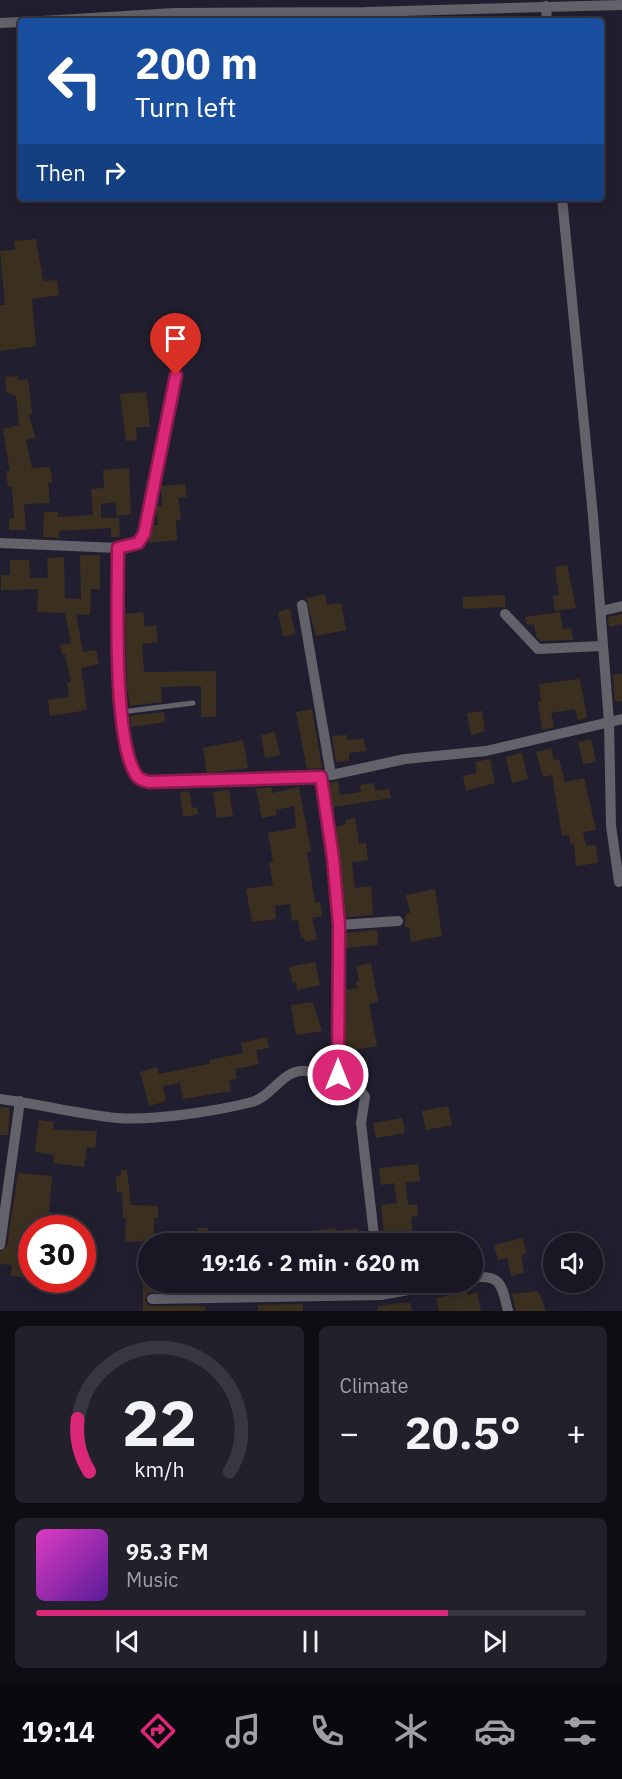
<!DOCTYPE html>
<meta charset="utf-8">
<style>
:root{--surface:#191723;--page:#22202b;--text:#f1f3f6;--muted:#9f9fa6;--line:#373641;--accent:#db2777}
body{margin:0;font-family:"IBM Plex Sans",sans-serif;background:var(--page);color:var(--text);height:100vh;display:flex;flex-direction:column;font-size:22px;white-space:nowrap}
*{box-sizing:border-box;margin:0}
p{font-size:20px;color:var(--muted)}
.icon{flex:none;width:33px;height:33px;fill:none;stroke:currentColor;stroke-width:2;stroke-linecap:round;stroke-linejoin:round}
.map{position:relative;height:1311px;overflow:hidden}
.details{display:flex;flex-direction:column;gap:15px;padding:15px;background:#0e0d13;flex:1}
.details>*{flex:none}
.hud{position:absolute;left:18px;top:18px;width:586px;height:183px;border-radius:6px;box-shadow:0 3px 15px #0003,0 0 0 2px var(--line);background:#1a4fa0;color:#fff;overflow:hidden}
.fabs{position:absolute;left:543px;top:1233px;display:grid;gap:12px}
.fabs a{display:grid;place-items:center;width:60px;height:60px;border-radius:50%;background:var(--surface);box-shadow:0 3px 15px #0003,0 0 0 2px var(--line);font-size:30px}
.speed{position:absolute;left:18px;top:1215px;display:flex;gap:12px;font-size:30px;font-weight:700;text-align:center}
.speed>*{display:grid;place-content:center;width:78px;height:78px;border-radius:50%;background:var(--surface);box-shadow:0 3px 15px #0003,0 0 0 2px var(--line);line-height:1}
.speed .limit{border:9px solid #d22;background:#fff;color:#111}
.pin{position:absolute;display:grid;place-items:center;width:51px;height:51px;color:#fff;margin:-62px -26px;border-radius:50% 50% 50% 0;rotate:-45deg;box-shadow:0 0 6px #0007}
.pin .icon{rotate:45deg}
.me{position:absolute;width:66px;margin:-33px;rotate:0deg;stroke-linejoin:round;filter:drop-shadow(0 0 4px #0008)}
.turn{display:flex;align-items:center;gap:21px;height:126px;padding:0 18px;font-size:27px}
.turn .icon{width:78px;height:78px;stroke-width:2.5}
.turn b{display:block;font-size:42px;line-height:51px}
.then{display:flex;align-items:center;height:57px;padding:0 18px;background:#0003;gap:12px;font-size:22px}
.big{font-size:45px;font-weight:700;line-height:1.1}
.details .card{flex:1;display:flex;flex-direction:column;justify-content:center;gap:9px;min-width:0;padding:0 21px;border-radius:9px;background:var(--page)}
.details .dial{align-items:center;gap:0}
.dial svg{height:156px;overflow:visible;fill:none;stroke:var(--line);stroke-width:7;stroke-linecap:round;text-anchor:middle}
.dial text{fill:var(--text);stroke:none}
.song{display:flex;align-items:center;gap:18px}
.cover{width:72px;height:72px;border-radius:9px;background:linear-gradient(135deg,hsl(310 70% 55%),hsl(270 70% 35%))}
.played{height:6px;border-radius:3px;background:linear-gradient(90deg,var(--accent) 75%,var(--line) 75%)}
.keys{display:flex;justify-content:space-around;direction:ltr}
.heat{display:flex;justify-content:space-between;align-items:center;font-size:33px;direction:ltr}
.details .tiles{flex:1;display:grid;gap:15px;grid-template-columns:1fr 1fr}
.card:last-child{grid-column:span 2}
.trip{position:absolute;left:138px;top:1233px;width:345px;height:60px;border-radius:30px;background:var(--surface);box-shadow:0 3px 15px #0003,0 0 0 2px var(--line);font-weight:700;line-height:60px;text-align:center}
.tab-bar{display:flex;height:96px;justify-content:space-around;align-items:center;background:#0a090e;color:var(--muted)}
.tab-bar .icon{width:42px;height:42px}
.tab-bar .active{color:var(--accent)}
.tab-bar b{font-size:27px;color:var(--text)}
.map>svg:first-child{display:block}
.building{fill:#3b3020}
.lines{fill:none;stroke-linecap:round;stroke-linejoin:round}
.service{stroke:#63626b;stroke-width:5}
.minor{stroke:#63626b;stroke-width:10}
.route-casing{stroke:#8e194d;stroke-width:15}
.route{stroke:#db2777;stroke-width:10}
</style>
<div class="map">
<svg width="622" height="1311" viewBox="0 0 622 1311">
<rect width="100%" height="100%" fill="#211f2f"/>
<g class="building">
<path d="M36,239L43,281L57,280L59,295L32,299L36,346L0,351V305H5L0,251L15,250L14,241Z"/>
<path d="M18,376L19,380L28,379L32,414L29,415L35,438L26,440L32,468L50,467L52,483H48L50,503L24,504L26,530H9V519L14,518L12,487H8L6,471H10L3,429L19,425L16,396L6,392L5,377Z"/>
<path d="M146,392L150,427H136L137,440L126,441L120,394Z"/>
<path d="M129,468L131,514L117,516L115,502L101,504V518H119L120,537H111V528L59,531V538L43,537L44,512H58V517L93,515L91,489L104,488L103,470Z"/>
<path d="M185,484L187,497L178,498L181,520H176L177,540L149,543L152,525H158L156,507L162,506L161,486Z"/>
<path d="M80,555H100V589H91L90,615L76,614L83,652L96,650L99,664L81,668L87,710L50,716L48,700L69,697L67,682H71L65,654H62L60,645L71,643L65,613L37,612L38,589L1,590V575H10V560H29L30,578H48L47,558L64,557L65,598L81,599Z"/>
<path d="M567,565L576,608L555,611L553,596L559,595L555,567Z"/>
<path d="M325,594L327,605L341,603L346,630L316,636L306,598Z"/>
<path d="M505,595V607L463,609V597Z"/>
<path d="M290,609L295,634L283,636L278,612Z"/>
<path d="M143,612L145,627L156,625L158,642L142,644L144,672L216,671V717H201V686L161,687L162,702L130,706L127,687L125,614Z"/>
<path d="M560,612L563,629L571,628L573,640L541,641L536,636L534,624L527,625L525,617Z"/>
<path d="M622,614V624L609,627L608,617Z"/>
<path d="M622,674V701L615,702L613,675Z"/>
<path d="M580,679L587,718L578,720L575,709L551,713L554,727L542,730L538,701H541L539,684Z"/>
<path d="M312,709L322,768L307,769L296,712Z"/>
<path d="M482,711L485,731L471,735L467,713Z"/>
<path d="M164,712L165,722L131,727L130,716Z"/>
<path d="M275,732L280,755L265,758L261,735Z"/>
<path d="M347,735V740L364,739L366,751L349,753V761L336,762L332,736Z"/>
<path d="M591,739L596,762L583,764L578,742Z"/>
<path d="M243,740L248,768L207,773L203,748Z"/>
<path d="M551,748L554,760L559,759L565,782L584,778L596,830L583,832L586,846L596,845L598,863L576,866L574,843L571,844L569,835L562,836L552,775L543,777L536,752Z"/>
<path d="M522,753L528,779L512,783L506,757Z"/>
<path d="M490,759L495,783L466,791L463,776L477,773L475,762Z"/>
<path d="M338,781L340,795L361,792L360,785L374,783L375,791L389,789L391,798L333,807L329,783Z"/>
<path d="M271,787L272,793L299,787L311,851L307,852L315,903L320,902L322,916L312,918L317,939L305,942L304,937H301L298,920L292,921L290,904L275,906L276,919L252,922L246,889L273,885L269,863L273,862L268,833L296,828L294,806L276,810L277,815L262,818L256,789Z"/>
<path d="M229,790L233,816L217,818L213,792Z"/>
<path d="M189,791L192,808L197,807L198,814L183,817L180,792Z"/>
<path d="M355,818L359,844L366,843L368,860L352,862L355,888L371,886L373,915L346,917L336,827L345,825V820Z"/>
<path d="M435,889L442,936L411,942L409,927H405V924L406,914L410,913L406,895Z"/>
<path d="M377,930L378,945L346,948V933Z"/>
<path d="M315,962L320,985L297,990L296,982L293,983L289,967Z"/>
<path d="M371,963L378,1002L369,1004L377,1046L346,1051V990L357,988L356,982L359,981L356,966Z"/>
<path d="M313,1002L322,1031L296,1035L291,1005Z"/>
<path d="M267,1037L269,1048L256,1050L259,1064L235,1069L237,1079L229,1080L231,1091L183,1099L180,1083L163,1086L166,1101L149,1106L140,1072L157,1067L159,1074L209,1064V1060L243,1053L241,1043Z"/>
<path d="M448,1106L452,1125L426,1130L422,1111Z"/>
<path d="M0,1107L10,1108L8,1135H0Z"/>
<path d="M402,1118L405,1133L376,1138L373,1123Z"/>
<path d="M39,1120L54,1122L53,1130L97,1131L95,1148L87,1147L84,1167L53,1163L54,1155L35,1152Z"/>
<path d="M418,1164L420,1181L405,1182L408,1205L417,1204L418,1216L411,1217L414,1244H385L381,1205L397,1203L394,1183L381,1185L379,1168Z"/>
<path d="M121,1170H127L131,1205L158,1206V1218H154V1241L125,1242L126,1218H123L122,1192H117L116,1176H121Z"/>
<path d="M18,1173L52,1176L49,1212H52L53,1228H32V1262H24V1277L11,1276L12,1265L0,1264V1252L7,1246Z"/>
<path d="M198,1228H208L209,1243H184V1234H198Z"/>
<path d="M336,1228V1231L358,1228L360,1243L312,1244L311,1231Z"/>
<path d="M523,1238L526,1253L521,1255L524,1273L511,1276L507,1258L498,1260L494,1245Z"/>
<path d="M218,1282H252L253,1288L208,1291V1283Z"/>
<path d="M347,1282H374L375,1287L348,1288Z"/>
<path d="M143,1283H167V1287L177,1286V1291L148,1293L145,1300L149,1306H205V1311H143Z"/>
<path d="M538,1291L546,1311H516L512,1294Z"/>
<path d="M467,1292L468,1295L477,1292L481,1311H439L436,1298Z"/>
<path d="M401,1303H410L412,1311H378V1306Z"/>
<path d="M303,1304V1311H258V1305Z"/>
</g>
<g class="lines">
<path class="service" d="M121,712L193,703"/>
<g class="minor">
<path d="M546,6L547,21"/>
<path d="M42,21L174,13L366,12L622,5"/>
<path d="M0,23L21,22"/>
<path d="M562,198L593,516L609,722L611,826L619,882"/>
<path d="M0,543L118,548L142,539L176,375"/>
<path d="M118,548C118,589 113,752 138,778C142,782 150,782 155,783L331,775L405,759L486,751L622,719"/>
<path d="M302,605L331,775"/>
<path d="M601,611L622,606"/>
<path d="M505,614L538,649L602,646"/>
<path d="M321,777L333,858L339,925L338,1075"/>
<path d="M339,925L398,921"/>
<path d="M0,1099C39,1104 78,1114 117,1118C152,1121 217,1111 252,1102C271,1097 282,1072 301,1071C325,1070 353,1075 365,1097L361,1123L375,1244"/>
<path d="M0,1245L20,1101"/>
<path d="M472,1278C502,1273 502,1287 508,1311"/>
<path d="M152,1299L381,1295L452,1282"/>
</g>
</g>
<g class="lines">
<defs>
<path id="route" d="M176,375L144,534L138,543L118,548C118,595 112,742 137,776C140,780 144,781 149,782L321,777L333,858L339,925L338,1075"/>
</defs>
<use href="#route" class="route-casing"/>
<use href="#route" class="route"/>
</g>
</svg>
<div class="fabs">
<a><svg class="icon" aria-label="sound" viewBox="0 0 24 24"><path d="M4 9h4l5-4v14l-5-4H4zM17 9q2 3 0 6"/></svg></a>
</div>
<div class="speed"><div class="limit">30</div></div>
<div class="pin" style="left:176px;top:375px;background:#d93025"><svg class="icon" aria-label="arrive" viewBox="0 0 24 24"><path d="M6 21V4h12l-3 4 3 4H6"/></svg></div>
<svg class="me" style="left:338px;top:1075px" viewBox="-20 -20 40 40"><circle r="17" fill="#db2777" stroke="#fff" stroke-width="3"/><path d="M0-11L8 9 0 5-8 9z" fill="#fff"/></svg>
<div class="trip">19:16 · 2 min · 620 m</div>
<div class="hud">
<div class="turn"><svg class="icon" aria-label="left" viewBox="0 0 24 24"><path d="M17 20v-9H6M10 6l-5 5 5 5"/></svg><div><b>200 m</b>Turn left</div></div>
<div class="then">Then<svg class="icon" aria-label="right" viewBox="0 0 24 24"><path d="M7 20v-9h11M14 6l5 5-5 5"/></svg></div>
</div>
</div>
<section class="details">
<div class="tiles">
<div class="card dial"><svg viewBox="0 0 100 80">
<path d="M14 69A42 42 0 1 1 86 69"/>
<path d="M14 69A42 42 0 0 1 8 42" stroke="#db2777"/>
<text x="50" y="56" font-size="32" font-weight="700">22</text>
<text x="50" y="72" font-size="11">km/h</text>
</svg></div>
<div class="card"><p>Climate</p>
<div class="heat"><a>−</a><b class="big">20.5°</b><a>+</a></div>
</div>
<div class="card">
<div class="song"><i class="cover"></i><div><b>95.3 FM</b><p>Music</p></div></div>
<div class="played"></div>
<div class="keys"><svg class="icon" aria-label="previous" viewBox="0 0 24 24"><path d="M18 5L8 12l10 7zM5 5v14"/></svg><svg class="icon" aria-label="pause" viewBox="0 0 24 24"><path d="M8 5v14M16 5v14"/></svg><svg class="icon" aria-label="next" viewBox="0 0 24 24"><path d="M6 5l10 7-10 7zM19 5v14"/></svg></div>
</div>
</div>
</section>
<nav class="tab-bar">
<b>19:14</b>
<svg class="icon active" aria-label="directions" viewBox="0 0 24 24"><path d="M12 3l9 9-9 9-9-9zM9 14v-3h6M13 9l2 2-2 2"/></svg>
<svg class="icon" aria-label="music" viewBox="0 0 24 24"><path d="M9 18V5l10-2v13"/><circle cx="6" cy="18" r="3"/><circle cx="16" cy="16" r="3"/></svg>
<svg class="icon" aria-label="phone" viewBox="0 0 24 24"><path d="M5 4h4l2 5-3 2q2 4 5 5l2-3 5 2v4C11 20 4 13 5 4z"/></svg>
<svg class="icon" aria-label="climate" viewBox="0 0 24 24"><path d="M12 3v18M4 7l16 10M4 17L20 7"/></svg>
<svg class="icon" aria-label="car" viewBox="0 0 24 24"><path d="M5 17H2v-5l4-1 3-4h7l3 4 3 1v5h-3M9 17h6M6 11h13"/><circle cx="7" cy="17" r="2"/><circle cx="17" cy="17" r="2"/></svg>
<svg class="icon" aria-label="filters" viewBox="0 0 24 24"><path d="M4 7h16M4 17h16"/><circle cx="9" cy="7" r="2"/><circle cx="15" cy="17" r="2"/></svg>
</nav>
